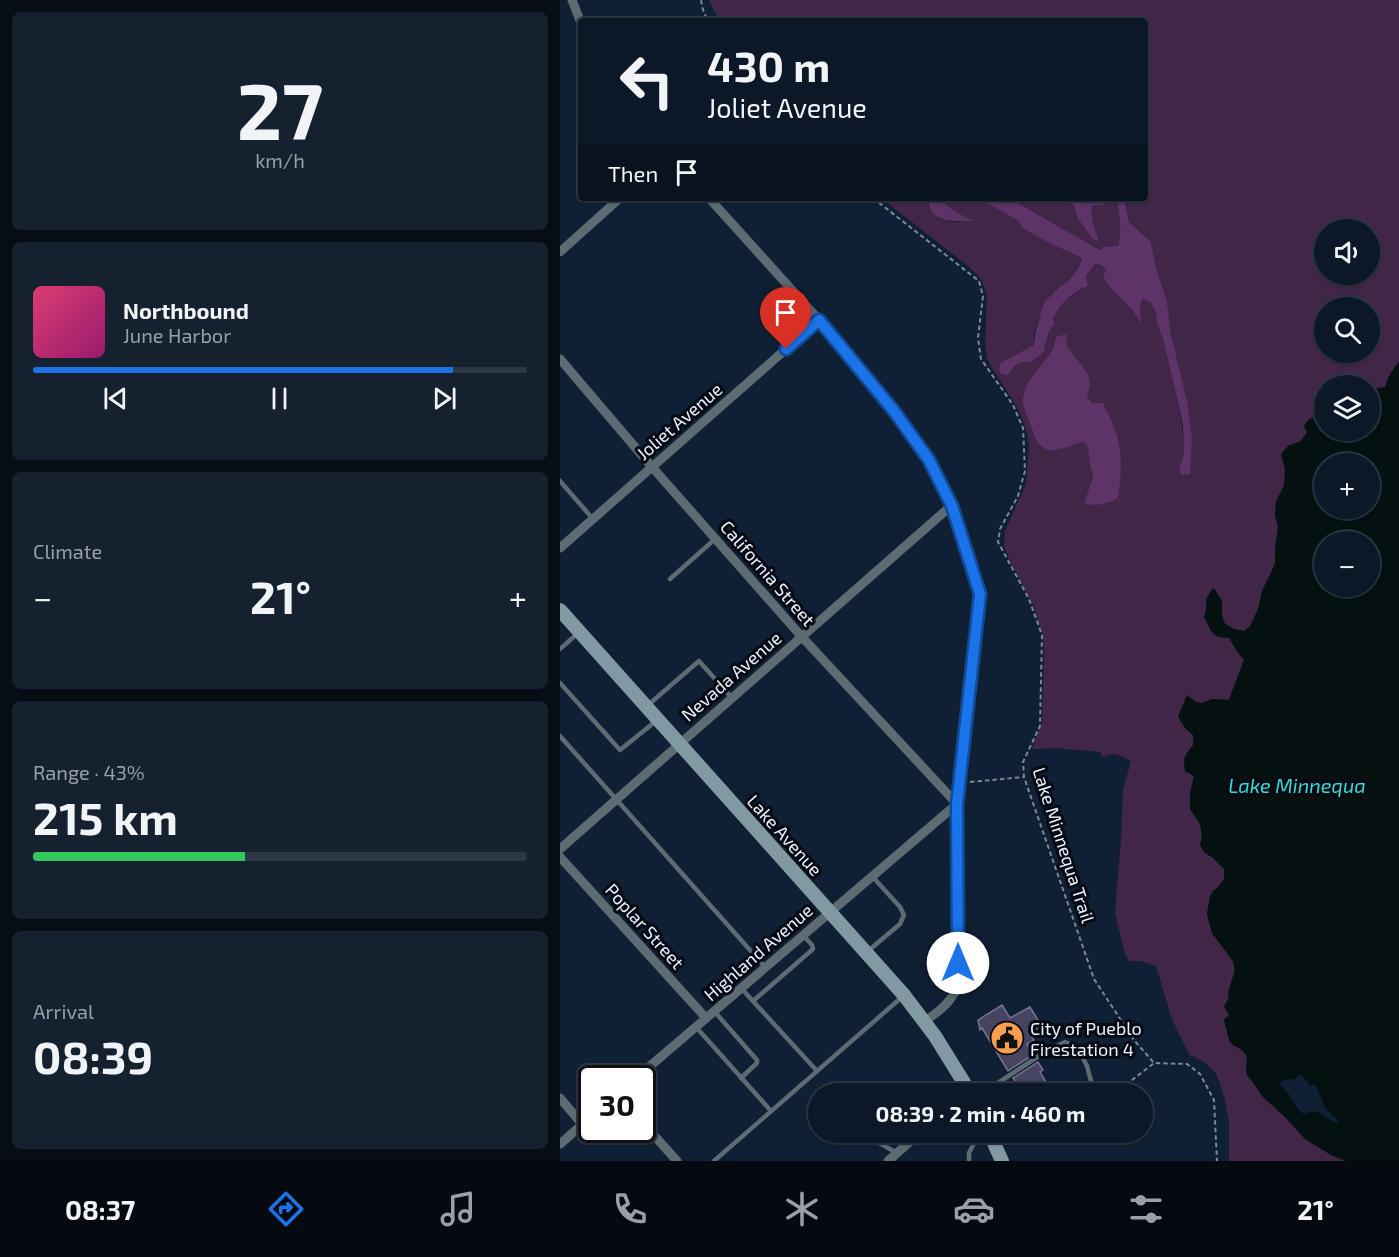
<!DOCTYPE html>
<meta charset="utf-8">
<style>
:root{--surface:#0c1827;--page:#15212f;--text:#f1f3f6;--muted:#9aa0a7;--line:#2c3744;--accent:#1a73e8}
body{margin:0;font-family:"Exo 2",sans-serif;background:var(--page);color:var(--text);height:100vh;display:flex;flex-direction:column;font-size:22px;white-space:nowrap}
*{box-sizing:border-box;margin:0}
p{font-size:20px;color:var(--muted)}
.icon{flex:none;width:33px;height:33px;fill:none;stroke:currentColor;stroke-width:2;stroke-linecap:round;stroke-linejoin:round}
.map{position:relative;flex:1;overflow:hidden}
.details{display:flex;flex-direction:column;gap:12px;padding:12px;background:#070d15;width:560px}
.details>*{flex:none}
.banner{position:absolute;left:18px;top:18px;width:570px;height:183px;border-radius:6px;box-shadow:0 2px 4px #0004,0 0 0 2px var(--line);background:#0c1827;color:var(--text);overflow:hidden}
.tools{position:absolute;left:754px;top:219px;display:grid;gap:12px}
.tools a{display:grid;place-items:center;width:66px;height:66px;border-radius:50%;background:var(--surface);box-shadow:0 2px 4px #0004,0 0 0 2px var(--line);font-size:30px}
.speed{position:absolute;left:18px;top:1065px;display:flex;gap:12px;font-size:30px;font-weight:700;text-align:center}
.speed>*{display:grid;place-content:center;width:78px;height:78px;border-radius:50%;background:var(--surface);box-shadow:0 2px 4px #0004,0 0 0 2px var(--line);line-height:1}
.speed .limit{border:3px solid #111;border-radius:9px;background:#fff;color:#111}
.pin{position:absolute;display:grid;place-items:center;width:51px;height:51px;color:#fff;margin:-62px -26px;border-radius:50% 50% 50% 0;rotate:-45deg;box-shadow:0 0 6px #0007}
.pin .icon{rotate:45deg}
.me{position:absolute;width:66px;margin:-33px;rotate:0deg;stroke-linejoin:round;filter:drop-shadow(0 0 4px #0008)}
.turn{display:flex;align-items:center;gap:21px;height:126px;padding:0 30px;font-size:27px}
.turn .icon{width:78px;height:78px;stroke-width:2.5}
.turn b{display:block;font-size:42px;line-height:51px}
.then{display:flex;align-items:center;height:57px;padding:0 30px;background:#0003;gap:12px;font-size:22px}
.big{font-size:45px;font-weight:700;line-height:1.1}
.details .tile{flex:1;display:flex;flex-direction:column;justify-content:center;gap:9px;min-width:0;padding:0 21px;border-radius:9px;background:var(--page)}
.details .dial{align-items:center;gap:0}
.dial b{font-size:78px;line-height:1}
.song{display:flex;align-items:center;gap:18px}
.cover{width:72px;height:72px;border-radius:9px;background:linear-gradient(135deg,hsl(340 70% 55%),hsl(320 70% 35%))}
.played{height:6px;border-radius:3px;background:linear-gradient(90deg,var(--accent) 85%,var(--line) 85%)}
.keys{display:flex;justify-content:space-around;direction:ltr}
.heat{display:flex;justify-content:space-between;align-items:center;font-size:33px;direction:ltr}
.charge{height:9px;border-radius:4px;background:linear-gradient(90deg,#34c759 43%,var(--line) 0)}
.trip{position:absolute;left:248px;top:1083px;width:345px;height:60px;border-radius:30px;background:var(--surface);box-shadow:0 2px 4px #0004,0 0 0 2px var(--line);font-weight:700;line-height:60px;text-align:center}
.tab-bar{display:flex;height:96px;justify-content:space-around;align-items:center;background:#050a10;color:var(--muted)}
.tab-bar .icon{width:42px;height:42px}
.tab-bar .selected{color:var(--accent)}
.tab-bar b{font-size:27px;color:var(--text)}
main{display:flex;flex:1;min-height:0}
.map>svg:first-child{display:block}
.green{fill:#412647;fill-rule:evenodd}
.forest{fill:#5e3367}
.water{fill:#041110;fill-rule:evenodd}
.building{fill:#474460;stroke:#747290;stroke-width:1.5}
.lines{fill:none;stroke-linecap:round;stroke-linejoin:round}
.path{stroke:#7b8797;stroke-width:2;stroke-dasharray:4.5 3;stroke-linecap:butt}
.lane{stroke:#5d6c72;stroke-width:4.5}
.street{stroke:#5d6c72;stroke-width:9}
.secondary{stroke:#8099a3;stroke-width:14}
.route-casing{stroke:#114b97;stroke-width:15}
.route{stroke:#1a73e8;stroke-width:10}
.labels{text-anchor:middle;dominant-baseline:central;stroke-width:6;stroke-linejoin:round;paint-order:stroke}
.street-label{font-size:18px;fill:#eaf2fe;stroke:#040912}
.poi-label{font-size:18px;fill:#eaf2fe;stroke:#040912;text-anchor:start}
.water-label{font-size:20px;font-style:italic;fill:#35dad5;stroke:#040912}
</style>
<main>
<section class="details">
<div class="tile dial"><b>27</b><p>km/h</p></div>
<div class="tile">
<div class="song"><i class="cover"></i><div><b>Northbound</b><p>June Harbor</p></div></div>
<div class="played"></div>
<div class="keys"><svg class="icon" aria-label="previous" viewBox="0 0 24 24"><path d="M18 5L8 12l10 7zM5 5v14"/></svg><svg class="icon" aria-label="pause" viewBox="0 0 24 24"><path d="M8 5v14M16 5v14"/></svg><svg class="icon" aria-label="next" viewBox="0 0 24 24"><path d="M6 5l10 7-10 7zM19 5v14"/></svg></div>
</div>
<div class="tile"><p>Climate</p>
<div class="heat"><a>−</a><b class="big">21°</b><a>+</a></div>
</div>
<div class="tile"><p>Range · 43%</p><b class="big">215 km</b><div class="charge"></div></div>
<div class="tile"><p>Arrival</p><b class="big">08:39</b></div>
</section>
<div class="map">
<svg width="840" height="1161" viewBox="0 0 840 1161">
<rect width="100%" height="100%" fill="#102034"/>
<g class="green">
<path d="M149,0H839V362C833,369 828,376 826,387L813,389L810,394V386H765V401L759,398L758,416L741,441L728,446L724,485L716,502L715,515L718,527L715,548V564L702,591L698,609L690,627L684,631L674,629L665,624L662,615V601L646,597C646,609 645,633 659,637C663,638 666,637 669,637L678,653L684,660L682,665L669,700L653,699L642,703L636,702L625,728L633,735V745L624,757L625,771L634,776L630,794V809L640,824L644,852L653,858L664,869V879L658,887L653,891L650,897L647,914L652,933L673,961L675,971L669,989L668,1000L664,1006L669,1015L664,1020L669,1040L673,1045L682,1050L687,1056L686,1070L687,1075L695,1085L702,1096L725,1117L745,1139L771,1155L786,1161H669V1123L664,1096L657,1075L646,1063L630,1055L623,1042L612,1019L596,966L581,961H570L565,955L555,913L561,840L563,790L571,761L561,756L552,754L542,757L541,752L496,748L472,749L482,721L484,655L483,637L474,607L450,561L444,546L445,531L466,484L469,445L466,429L457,407L432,368L427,358L425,343L427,295L421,279L408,266L321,198H368L367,201L379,218L392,222L411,221L394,211L378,198H389L396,201L397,200L396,198H422L428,204L457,220L464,229L491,244L518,256L522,259L515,273L499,289L490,295L482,318L477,324L474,332V345C462,350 453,358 441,362L454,366L463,361L485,344C484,336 490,328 495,323L493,320C502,302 510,295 528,286L526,276L535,264L547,269L550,287L573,311L580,323V305L583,297L591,303L597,312V323L603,339L617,398L622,424L624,452L619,470L629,474L607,301L596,268L591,242L569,222L564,198H585V21H161L158,18ZM765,230H810V274H765ZM765,308H810V352H765ZM495,343L507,346L530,384L526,397L532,403L550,503H524L533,477L529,460L528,447L523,440L505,448L489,451C478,445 475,438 471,426C468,417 462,409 463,399C463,384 476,374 484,363C488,357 492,350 495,343Z"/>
<path d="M449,198H505L514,206L518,219L533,239L538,241L533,223L531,206L543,205L544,198H556C560,213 562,231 558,246L540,250Z"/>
</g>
<g class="forest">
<path d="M368,198H378L394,211L413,221C393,222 369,223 368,198Z"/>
<path d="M422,198H449L540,250L544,247L558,246C562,231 560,213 556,198H564L569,222L591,242L596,268L607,301L611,335L627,401L632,439L630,474L622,475L619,470L624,452L623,424L617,398L603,339L597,323L596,312L591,303L583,298L580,306L581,324L573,311L550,287L543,277L546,269L540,265L535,264L526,276L528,286C510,294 502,302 493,319L495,323C486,333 486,340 484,352L470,362H463L454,366L448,375L441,374L439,368L441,362C453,358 462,350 474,345C476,333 474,329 481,318L480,316C484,293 503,289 515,273C518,269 520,264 522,259L518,256L491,244L464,229L457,220L428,204Z"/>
<path d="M505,198H544L543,205L531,206L533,223L539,242L533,239L518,219L514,206Z"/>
<path d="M506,334L507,346L528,374L530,384L527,397L532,403H543C547,412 553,423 556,433C563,453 561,478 558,498C548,504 535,507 524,503L533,477L529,460L528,447L523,441L505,448L489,451C477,445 475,438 471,426C468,417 462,408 463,399C464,375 493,362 496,337Z"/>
</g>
<path class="water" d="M839,362V1161H786L771,1155L745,1139L725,1117L702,1096L695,1085L687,1075L686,1070L687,1056L682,1050L673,1045L669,1040L664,1020L669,1015L664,1006L668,1000L669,989L675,971L673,961L652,933L647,914L650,897L653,891L658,887L664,879V869L653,858L644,852L640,845L642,836L640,824L630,809V794L634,776L625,771C623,758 625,756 633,745V735L625,728L618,717L627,695L636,702L642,703L653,699L669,700L682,665L684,659L678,653L669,638L659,637L652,632L644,617C648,606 644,596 654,588L662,601V615L665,624L674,629L684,631L690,626L698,609L702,591L715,564V548L718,527L715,515L716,502L724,485L725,470L721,454L728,446L741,441L747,432L744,426L749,419L758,416L756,404L759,398L765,401V430H810V394L813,389L825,387C828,376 833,369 839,362ZM765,464H810V508H765ZM765,542H810V586H765ZM740,1075L746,1080L749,1085H755C760,1092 761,1101 766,1109C769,1113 774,1116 778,1120L777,1123C762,1118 762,1107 744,1114C734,1108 732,1094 721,1086L720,1082L730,1079L733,1080Z"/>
<g class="building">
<path d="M442,1005L450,1018L470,1007L481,1025L470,1034L474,1040L467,1044L474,1054L448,1071L422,1028L420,1030L418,1020Z"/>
<path d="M478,1062L483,1070L480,1072L486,1082L468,1094L462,1083L458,1086L453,1078Z"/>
</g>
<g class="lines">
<g class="path">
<path d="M141,0L143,10L148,21"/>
<path d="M313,198L419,281L423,296L418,338L421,359L453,405L463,428L465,471L458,496L440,529L438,542L469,599L482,635L480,726L463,762L464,777L534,979L574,1040L594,1063L627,1064L640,1074L654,1100L657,1161"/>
<path d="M410,782L464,777"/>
<path d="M554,1094L594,1063"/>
</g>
<g class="lane">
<path d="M0,481L33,519"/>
<path d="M110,579L155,539"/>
<path d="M0,649L18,633"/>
<path d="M0,683L60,750L96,721"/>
<path d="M88,705L139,661L172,698"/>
<path d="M0,736L205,967"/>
<path d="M308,951L340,924L344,915L340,907L312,876"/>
<path d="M181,988L257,1071"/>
<path d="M193,1001L253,949L252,945L243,935"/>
<path d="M154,1011L197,1060V1063L181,1078"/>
<path d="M136,1027L211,1111"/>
<path d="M421,1094L485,1052L505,1042L517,1047L527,1066L531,1081L526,1094"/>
<path d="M300,1132L337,1153"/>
<path d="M438,1144L461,1132"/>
<path d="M154,1161L342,997"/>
<path d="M409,1161V1153L420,1132"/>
</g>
<g class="street">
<path d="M12,0L21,23"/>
<path d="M149,198L259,320L334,411L369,460L392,505L419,594L397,804L398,986C389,1005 380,1010 364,1022"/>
<path d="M0,252L60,198"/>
<path d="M0,359L92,467L242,637L397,804L76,1078"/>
<path d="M0,548L259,320"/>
<path d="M0,849L392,505"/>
<path d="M0,857L146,1018"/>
<path d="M0,1098L22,1124"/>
<path d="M82,1122L117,1161"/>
<path d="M0,1144L32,1116"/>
<path d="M328,1161L361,1132"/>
</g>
<g class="secondary">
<path d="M0,610L344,995L375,1036L411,1094"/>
<path d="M429,1132L442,1161"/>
</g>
</g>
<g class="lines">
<defs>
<path id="route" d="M226,349L259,320L334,411L369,460L392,506L420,594L397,804L398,963"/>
</defs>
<use href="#route" class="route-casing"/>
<use href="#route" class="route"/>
</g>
<defs>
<symbol id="civic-disc" viewBox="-11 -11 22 22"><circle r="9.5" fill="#fb9e52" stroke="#040912"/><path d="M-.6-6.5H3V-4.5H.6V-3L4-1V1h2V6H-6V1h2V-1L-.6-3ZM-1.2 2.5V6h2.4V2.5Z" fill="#111"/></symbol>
</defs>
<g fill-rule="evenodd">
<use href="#civic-disc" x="428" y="1019" width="38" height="38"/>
</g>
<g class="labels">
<g class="street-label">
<text transform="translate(119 421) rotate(-41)">Joliet Avenue</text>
<text transform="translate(208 573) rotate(49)">California Street</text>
<text transform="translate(171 676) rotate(-41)">Nevada Avenue</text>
<text transform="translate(225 835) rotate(48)">Lake Avenue</text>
<text transform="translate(504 845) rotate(72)">Lake Minnequa Trail</text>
<text transform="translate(85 926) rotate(48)">Poplar Street</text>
<text transform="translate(198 952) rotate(-41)">Highland Avenue</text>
</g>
<g class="poi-label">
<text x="470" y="1028">City of Pueblo<tspan x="470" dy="21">Firestation 4</tspan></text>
</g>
<g class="water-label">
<text x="737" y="785">Lake Minnequa</text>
</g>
</g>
</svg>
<div class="tools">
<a><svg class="icon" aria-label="sound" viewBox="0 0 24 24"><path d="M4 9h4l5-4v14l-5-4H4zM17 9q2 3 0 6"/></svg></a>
<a><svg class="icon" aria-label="search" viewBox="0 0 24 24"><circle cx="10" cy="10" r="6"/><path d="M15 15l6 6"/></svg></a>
<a><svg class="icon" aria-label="layers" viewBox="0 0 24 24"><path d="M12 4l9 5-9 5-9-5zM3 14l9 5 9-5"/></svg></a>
<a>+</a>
<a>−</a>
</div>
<div class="speed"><div class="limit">30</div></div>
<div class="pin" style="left:226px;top:349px;background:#d93025"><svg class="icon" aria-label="arrive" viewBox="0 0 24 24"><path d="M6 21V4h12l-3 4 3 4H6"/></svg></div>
<svg class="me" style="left:398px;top:963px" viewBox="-20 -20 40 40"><circle r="19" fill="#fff"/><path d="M0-13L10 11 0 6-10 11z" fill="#1a73e8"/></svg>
<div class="trip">08:39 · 2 min · 460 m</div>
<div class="banner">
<div class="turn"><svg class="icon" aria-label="left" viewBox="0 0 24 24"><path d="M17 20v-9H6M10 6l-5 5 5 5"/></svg><div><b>430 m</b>Joliet Avenue</div></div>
<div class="then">Then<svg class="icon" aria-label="arrive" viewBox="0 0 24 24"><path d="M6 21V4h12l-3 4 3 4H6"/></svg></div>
</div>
</div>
</main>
<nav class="tab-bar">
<b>08:37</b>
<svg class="icon selected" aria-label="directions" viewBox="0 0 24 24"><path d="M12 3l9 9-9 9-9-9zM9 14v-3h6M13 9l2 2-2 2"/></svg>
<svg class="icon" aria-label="music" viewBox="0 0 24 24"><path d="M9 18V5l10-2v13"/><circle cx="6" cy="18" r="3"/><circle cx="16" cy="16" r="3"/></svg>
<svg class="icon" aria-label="phone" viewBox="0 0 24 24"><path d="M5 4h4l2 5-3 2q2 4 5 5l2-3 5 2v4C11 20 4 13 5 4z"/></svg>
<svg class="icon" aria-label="climate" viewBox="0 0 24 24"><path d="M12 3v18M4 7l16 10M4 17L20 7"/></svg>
<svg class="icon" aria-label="car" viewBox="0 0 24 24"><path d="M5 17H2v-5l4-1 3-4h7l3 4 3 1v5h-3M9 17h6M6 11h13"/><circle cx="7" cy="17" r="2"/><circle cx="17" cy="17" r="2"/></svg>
<svg class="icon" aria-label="filters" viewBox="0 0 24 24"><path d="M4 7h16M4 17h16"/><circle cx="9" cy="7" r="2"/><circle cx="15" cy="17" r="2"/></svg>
<b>21°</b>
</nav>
